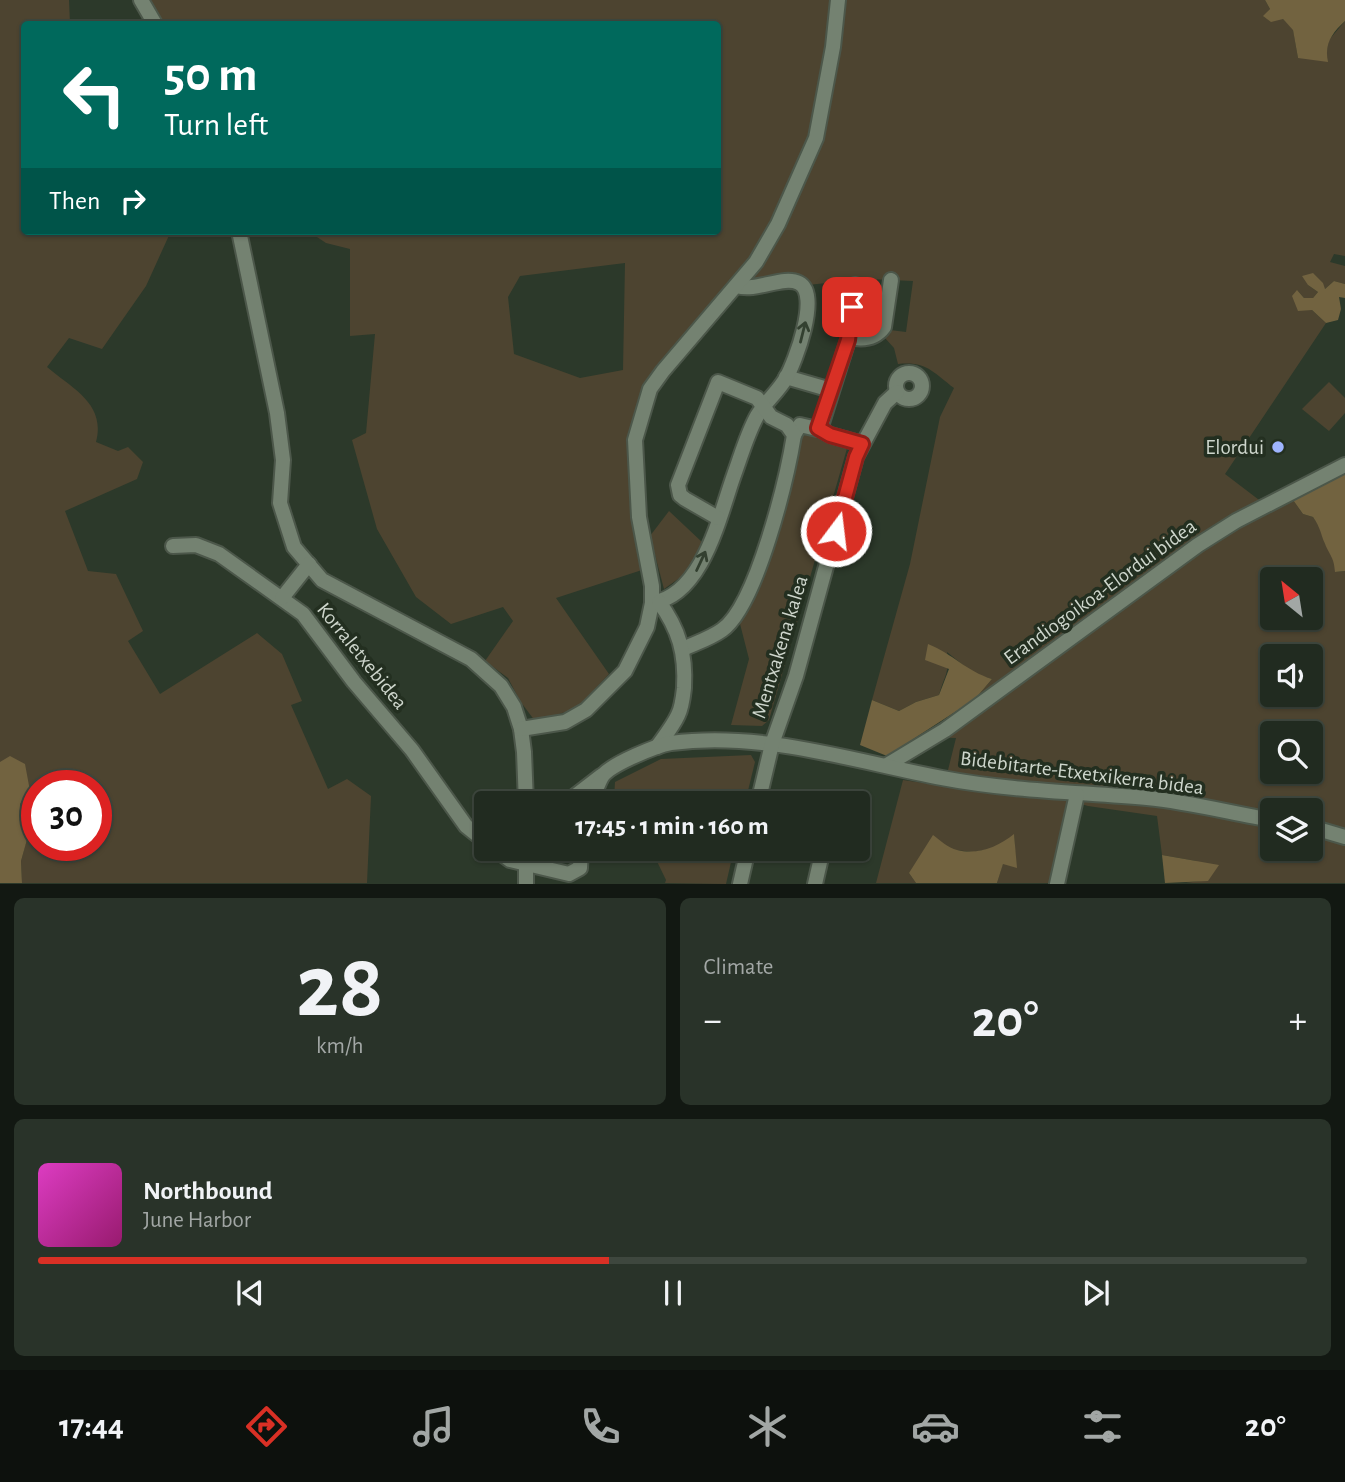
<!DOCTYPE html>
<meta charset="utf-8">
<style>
:root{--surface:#212b20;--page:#293329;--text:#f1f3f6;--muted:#a2a7a5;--line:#3e473e;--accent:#d93025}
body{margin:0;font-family:"Alegreya Sans",sans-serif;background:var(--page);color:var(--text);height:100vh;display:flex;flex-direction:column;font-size:26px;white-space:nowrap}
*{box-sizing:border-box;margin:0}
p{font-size:23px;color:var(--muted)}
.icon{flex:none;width:38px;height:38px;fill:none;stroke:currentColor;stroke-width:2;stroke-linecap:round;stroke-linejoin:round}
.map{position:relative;height:884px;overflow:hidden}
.panel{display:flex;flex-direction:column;gap:14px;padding:14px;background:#121812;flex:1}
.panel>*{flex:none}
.guide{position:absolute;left:21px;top:21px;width:700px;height:214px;border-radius:7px;box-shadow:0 2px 5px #0004,0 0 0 2px var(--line);background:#00695c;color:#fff;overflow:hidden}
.needle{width:46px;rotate:330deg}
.tools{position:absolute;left:1260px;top:567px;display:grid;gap:14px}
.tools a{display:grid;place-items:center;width:63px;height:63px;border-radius:7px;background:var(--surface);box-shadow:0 2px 5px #0004,0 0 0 2px var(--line);font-size:35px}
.speed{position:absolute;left:21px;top:770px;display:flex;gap:14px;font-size:35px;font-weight:700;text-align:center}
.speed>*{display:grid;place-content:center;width:91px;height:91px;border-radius:50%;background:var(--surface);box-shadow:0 2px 5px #0004,0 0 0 2px var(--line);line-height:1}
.speed .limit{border:10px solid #d22;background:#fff;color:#111}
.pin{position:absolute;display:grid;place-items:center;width:60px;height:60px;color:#fff;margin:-30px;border-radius:14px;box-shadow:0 4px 10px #0006}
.me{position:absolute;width:77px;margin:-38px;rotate:15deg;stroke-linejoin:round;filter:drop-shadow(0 0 5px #0008)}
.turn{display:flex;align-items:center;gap:24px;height:147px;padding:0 28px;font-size:32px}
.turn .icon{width:91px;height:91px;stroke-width:2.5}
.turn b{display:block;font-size:49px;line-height:60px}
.then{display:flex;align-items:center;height:66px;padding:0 28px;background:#0003;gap:14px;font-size:26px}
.big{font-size:52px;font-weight:600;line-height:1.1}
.panel .card{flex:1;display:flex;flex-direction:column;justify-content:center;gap:10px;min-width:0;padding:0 24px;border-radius:10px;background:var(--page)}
.panel .dial{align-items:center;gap:0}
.dial b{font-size:91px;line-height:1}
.song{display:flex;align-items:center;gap:21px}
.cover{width:84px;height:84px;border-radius:10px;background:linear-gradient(135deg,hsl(310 70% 55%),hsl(320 70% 35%))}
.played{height:7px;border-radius:4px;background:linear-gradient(90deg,var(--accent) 45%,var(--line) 45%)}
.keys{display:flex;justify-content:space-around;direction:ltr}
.heat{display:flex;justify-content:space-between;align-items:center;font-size:38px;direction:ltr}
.panel .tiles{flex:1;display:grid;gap:14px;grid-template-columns:1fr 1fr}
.card:last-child{grid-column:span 2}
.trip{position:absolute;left:474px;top:791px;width:396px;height:70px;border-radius:7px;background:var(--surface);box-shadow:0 2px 5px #0004,0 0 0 2px var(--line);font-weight:600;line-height:70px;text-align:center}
.menu{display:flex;height:112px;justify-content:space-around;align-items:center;background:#0d110d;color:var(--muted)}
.menu .icon{width:49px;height:49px}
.menu .on{color:var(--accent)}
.menu b{font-size:32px;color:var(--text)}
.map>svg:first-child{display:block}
.green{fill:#4d4430;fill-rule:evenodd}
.forest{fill:#726340}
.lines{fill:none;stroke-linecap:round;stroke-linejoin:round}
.minor-casing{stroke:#4c574a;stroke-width:18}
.minor{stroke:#748271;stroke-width:14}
.oneway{stroke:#334030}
.route-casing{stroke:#8d1f18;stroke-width:18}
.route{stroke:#d93025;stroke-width:12}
.poi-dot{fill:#9eb4fd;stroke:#232f20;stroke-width:2.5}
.labels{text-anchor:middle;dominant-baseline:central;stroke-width:7;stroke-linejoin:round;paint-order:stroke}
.poi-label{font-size:21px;fill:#ced6cc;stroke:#232f20;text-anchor:end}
.street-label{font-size:21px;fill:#ced6cc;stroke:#232f20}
</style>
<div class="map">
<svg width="1345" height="884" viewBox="0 0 1345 884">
<rect width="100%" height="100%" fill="#2c392a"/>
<g class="green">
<path d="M0,0H69L70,24H24V231H171L146,286L102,349L69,338L47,367C73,389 106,404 96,442L118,451L128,447L143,462L137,479L65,511L88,571L116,574L143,631L128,641L160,694L257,633L282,654L302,701L291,705L328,789L347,779L371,796L367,883H22L21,861L28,835L20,804L0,762ZM37,786H96V845H37Z"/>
<path d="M148,0H1265L1270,9L1264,17L1283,19L1293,29L1298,58L1326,52L1329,40L1345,21V256L1334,254L1330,262L1345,266V284L1334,281L1325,289L1308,285L1318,292L1313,298H1304L1297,290L1312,310L1326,323L1225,474L1271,509L1293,500L1303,514L1313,517L1322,530L1325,544L1334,557L1336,572L1345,571V883H1185L1208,880L1196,861L1162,855L1157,816L1088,806L1070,801L1049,883H997L1003,863L1016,867L1014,835L999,847L974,852L954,850L909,873L916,883H876L903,780L944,786L956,738L919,737L975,699L992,679L974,674L947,652C950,673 944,676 939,695L916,702L899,711L872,700L910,564L940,417L954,388C933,372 926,361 898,364L894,348L885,338L890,330L906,332L913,281L846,278V281L722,294L670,355L641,393L627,443L630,504L642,570L556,598L609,674L576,709L535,721L520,701L508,678L485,661L513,621L503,607L451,624L416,597L377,529L352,440L366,433L375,334L350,336V249L326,243L308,231H718V24H150ZM625,263L623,370L580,378L514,354L508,297L520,276ZM1272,579H1311V618H1272ZM1272,656H1311V695H1272ZM1272,733H1311V772H1272ZM1272,810H1311V849H1272Z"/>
<path d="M1329,382L1345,398V413L1329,431L1302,409Z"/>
<path d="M807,433L848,445L769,720L762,726L731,725L749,659L739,620L777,532L790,492L800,439Z"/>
<path d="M669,511L703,543L688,572L664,589L650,536Z"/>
<path d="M751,755L755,762L745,803H619L614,797L615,782L661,759Z"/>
<path d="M651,849H734L726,884L665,883L666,880Z"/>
</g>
<g class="forest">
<path d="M1265,0H1345V21C1332,33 1324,44 1328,62L1298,58L1293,30L1283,19L1271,22L1263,16L1270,9Z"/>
<path d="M1313,273L1323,283L1325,289L1334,281L1345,284V298L1339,297L1341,309L1338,320L1326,323L1312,310L1298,311L1292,296L1297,290L1304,298H1313L1318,292L1308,285L1302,276Z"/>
<path d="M1345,474V571L1335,572C1334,557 1330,556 1325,544C1320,532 1321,529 1313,517L1303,514L1293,500Z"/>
<path d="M928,644C953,654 966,671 992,679L975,699L887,756L860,745L872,700L899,711L916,702L939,695L949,669L925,660Z"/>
<path d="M10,756L25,764L30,791L20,804L28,836L21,861L22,883H0V762Z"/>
<path d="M1014,834L1017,868L1003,864L997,883H916L909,873L933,835C940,840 948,848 957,850C978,855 998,847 1014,834Z"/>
<path d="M1162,855L1219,865L1208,881L1165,883Z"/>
</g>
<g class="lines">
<defs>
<g id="minor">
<path d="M141,0L155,24"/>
<path d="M239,231L277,413L283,460L280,503L294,547L322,580L471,659L501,686L514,707L521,729L524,752L526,803"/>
<path d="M849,337C862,340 875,339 884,327L891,280"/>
<circle cx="909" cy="386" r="13"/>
<path d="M786,377L831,390"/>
<path d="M818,428L830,435L862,444"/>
<path d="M794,435L800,425L817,429L821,426L849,337L855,285"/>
<path d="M173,546L196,545L219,554L303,614L354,682L412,750L466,826L486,842"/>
<path d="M282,598L309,564"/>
<path d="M652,603C703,595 719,517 734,475C741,456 747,434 757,416C765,402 778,392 786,378C795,362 821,294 799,283C783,275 757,292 737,286"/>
<path d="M683,649C696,643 711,638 722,630C757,605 787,478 794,435L787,425L771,417L757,398L718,382L678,485L680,495L685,499L718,518"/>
<path d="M521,729L565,722L586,710L625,671L647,627L652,603V586L639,517L635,440L650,389L663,371L756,262L778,224L816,138L833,47L838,0"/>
<path d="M657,747C664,737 673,726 678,715C682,707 683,697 684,688C686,654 679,629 659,602"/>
<path d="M887,765L945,730L1198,545L1236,521L1345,465"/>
<path d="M566,803L601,776"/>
<path d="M591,803C595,795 598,781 604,774C615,763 655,746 671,743C763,731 853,761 942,778C1010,791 1079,792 1147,798C1189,802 1231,813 1272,820"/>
<path d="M758,803L772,744L796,676L856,457L885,403L897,392"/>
<path d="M834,803L836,798"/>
<path d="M1311,827L1345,837"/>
<path d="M495,849L510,860L569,874L580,868L581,849"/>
<path d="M526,884V849"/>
<path d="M740,884L748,849"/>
<path d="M815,884L823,849"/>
<path d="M1057,884L1077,794"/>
</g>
</defs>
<use href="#minor" class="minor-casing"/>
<use href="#minor" class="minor"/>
</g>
<defs><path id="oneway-shaft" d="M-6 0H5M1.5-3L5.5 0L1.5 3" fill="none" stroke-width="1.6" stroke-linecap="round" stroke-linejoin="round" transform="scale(1.75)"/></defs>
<g class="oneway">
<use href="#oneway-shaft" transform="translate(803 332) rotate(-76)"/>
<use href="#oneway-shaft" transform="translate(701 561) rotate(-65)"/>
</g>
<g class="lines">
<defs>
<path id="route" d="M836,531L856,457L862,444L830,435L818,428L848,340L852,307"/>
</defs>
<use href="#route" class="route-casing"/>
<use href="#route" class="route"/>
</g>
<circle class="poi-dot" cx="1278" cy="447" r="7"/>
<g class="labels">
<g class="poi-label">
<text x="1264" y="447">Elordui</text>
</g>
<g class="street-label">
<text transform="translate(1100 592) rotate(-36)">Erandiogoikoa-Elordui bidea</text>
<text transform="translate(780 647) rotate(-73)">Mentxakena kalea</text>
<text transform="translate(362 656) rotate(51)">Korraletxebidea</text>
<text transform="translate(1082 773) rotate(7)">Bidebitarte-Etxetxikerra bidea</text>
</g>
</g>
</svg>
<div class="tools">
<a><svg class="needle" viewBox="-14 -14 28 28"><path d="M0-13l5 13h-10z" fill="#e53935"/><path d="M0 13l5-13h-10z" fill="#a2a7a5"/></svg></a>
<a><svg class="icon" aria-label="sound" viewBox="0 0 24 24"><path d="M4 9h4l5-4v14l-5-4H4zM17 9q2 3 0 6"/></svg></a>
<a><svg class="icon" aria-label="search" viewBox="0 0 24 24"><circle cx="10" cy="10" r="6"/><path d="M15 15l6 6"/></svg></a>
<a><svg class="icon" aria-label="layers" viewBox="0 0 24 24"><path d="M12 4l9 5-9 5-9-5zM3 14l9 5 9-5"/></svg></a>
</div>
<div class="speed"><div class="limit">30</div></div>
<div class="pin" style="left:852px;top:307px;background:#d93025"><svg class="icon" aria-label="arrive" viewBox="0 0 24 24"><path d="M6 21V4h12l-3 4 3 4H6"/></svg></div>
<svg class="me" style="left:836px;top:531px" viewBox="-20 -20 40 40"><circle r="17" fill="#d93025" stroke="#fff" stroke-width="3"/><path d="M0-11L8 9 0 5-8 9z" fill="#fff"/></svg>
<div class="trip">17:45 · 1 min · 160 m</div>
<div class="guide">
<div class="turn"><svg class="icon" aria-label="left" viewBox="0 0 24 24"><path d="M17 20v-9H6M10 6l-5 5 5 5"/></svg><div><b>50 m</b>Turn left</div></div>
<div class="then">Then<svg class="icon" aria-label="right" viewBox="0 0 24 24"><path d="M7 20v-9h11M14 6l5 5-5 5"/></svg></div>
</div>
</div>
<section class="panel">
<div class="tiles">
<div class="card dial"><b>28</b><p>km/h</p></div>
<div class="card"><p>Climate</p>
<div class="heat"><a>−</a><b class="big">20°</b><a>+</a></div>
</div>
<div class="card">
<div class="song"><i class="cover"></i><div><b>Northbound</b><p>June Harbor</p></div></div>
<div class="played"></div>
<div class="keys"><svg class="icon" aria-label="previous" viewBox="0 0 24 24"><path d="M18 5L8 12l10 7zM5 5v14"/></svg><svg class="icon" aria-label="pause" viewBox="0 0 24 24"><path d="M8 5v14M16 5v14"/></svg><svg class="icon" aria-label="next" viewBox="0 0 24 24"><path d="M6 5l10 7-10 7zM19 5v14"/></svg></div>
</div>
</div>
</section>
<nav class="menu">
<b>17:44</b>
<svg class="icon on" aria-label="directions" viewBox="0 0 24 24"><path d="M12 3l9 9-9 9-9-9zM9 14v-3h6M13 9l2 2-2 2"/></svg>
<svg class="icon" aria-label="music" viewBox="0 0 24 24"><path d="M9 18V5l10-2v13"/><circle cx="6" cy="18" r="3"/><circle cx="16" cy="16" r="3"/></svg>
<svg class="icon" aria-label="phone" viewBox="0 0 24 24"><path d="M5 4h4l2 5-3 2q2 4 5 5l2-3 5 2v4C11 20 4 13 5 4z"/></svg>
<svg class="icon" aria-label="climate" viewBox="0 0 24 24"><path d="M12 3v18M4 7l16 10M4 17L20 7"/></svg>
<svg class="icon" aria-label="car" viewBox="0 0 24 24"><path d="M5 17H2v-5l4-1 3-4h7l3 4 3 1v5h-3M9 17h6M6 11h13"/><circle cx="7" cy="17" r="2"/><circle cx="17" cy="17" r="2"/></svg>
<svg class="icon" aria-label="filters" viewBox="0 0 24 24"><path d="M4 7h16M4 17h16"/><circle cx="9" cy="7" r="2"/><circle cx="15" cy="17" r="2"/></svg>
<b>20°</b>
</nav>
